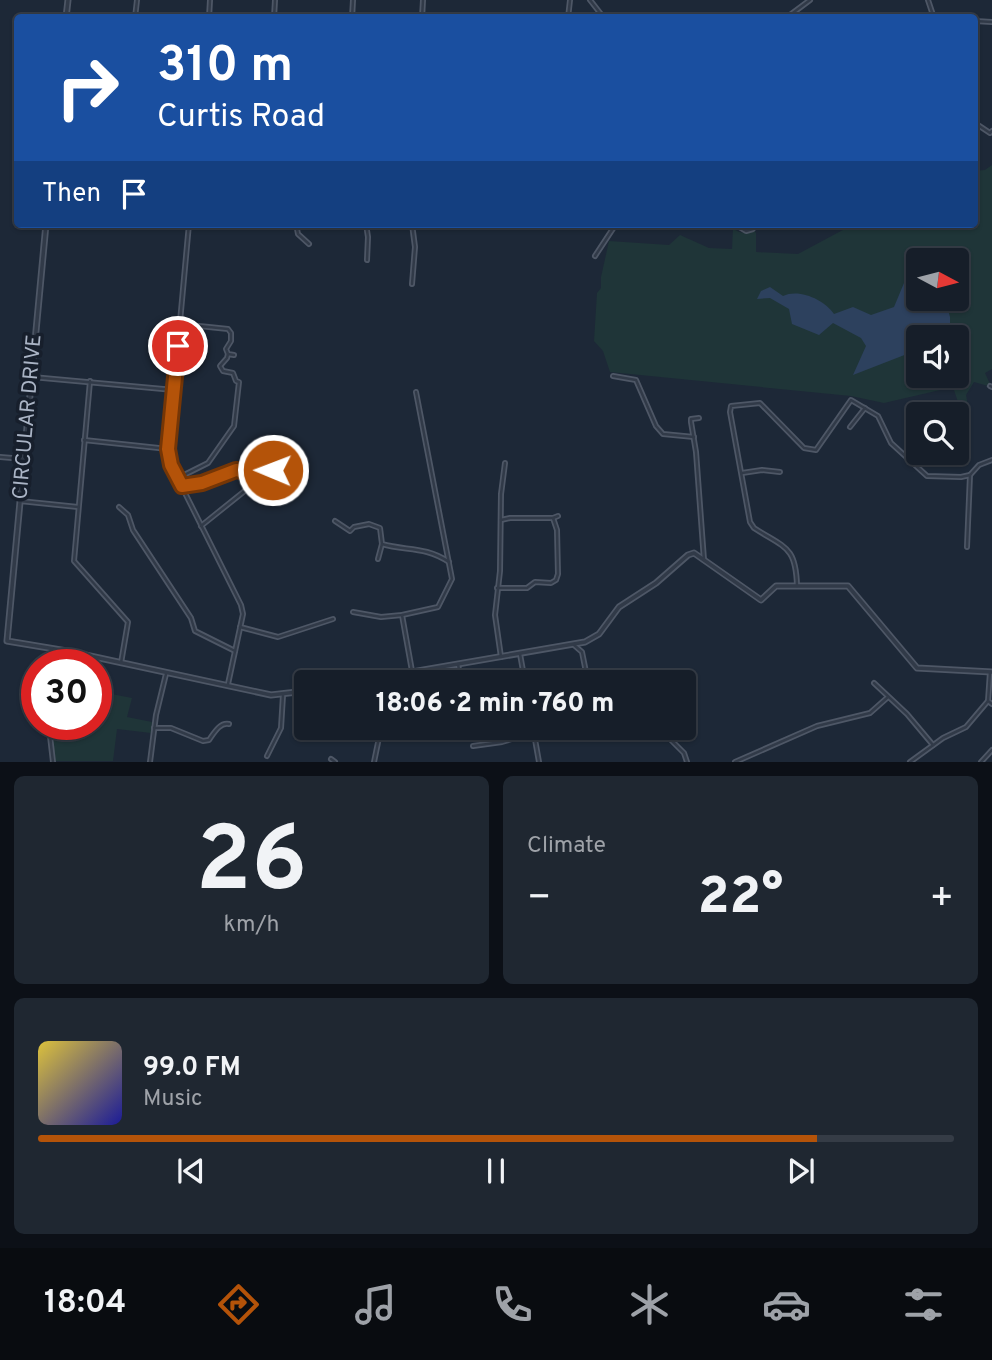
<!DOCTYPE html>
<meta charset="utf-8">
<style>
:root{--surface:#161e29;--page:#1f2731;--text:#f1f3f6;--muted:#9ea2a8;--line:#353c46;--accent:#b45309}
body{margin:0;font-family:Overpass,sans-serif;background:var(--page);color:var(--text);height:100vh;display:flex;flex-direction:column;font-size:26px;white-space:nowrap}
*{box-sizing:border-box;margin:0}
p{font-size:23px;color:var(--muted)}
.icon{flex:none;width:38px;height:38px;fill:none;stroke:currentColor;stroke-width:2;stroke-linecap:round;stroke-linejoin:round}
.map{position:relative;height:762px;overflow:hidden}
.sheet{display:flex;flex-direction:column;gap:14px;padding:14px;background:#0c1017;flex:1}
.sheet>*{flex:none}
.banner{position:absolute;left:14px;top:14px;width:964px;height:214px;border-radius:7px;box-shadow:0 2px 5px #0004,0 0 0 2px var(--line);background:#1a4fa0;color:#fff;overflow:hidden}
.needle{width:46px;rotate:97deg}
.controls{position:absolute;left:906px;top:248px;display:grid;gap:14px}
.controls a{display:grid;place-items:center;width:63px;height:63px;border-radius:7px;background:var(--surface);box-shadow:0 2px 5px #0004,0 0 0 2px var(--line);font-size:35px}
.speed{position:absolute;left:21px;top:649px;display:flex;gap:14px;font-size:35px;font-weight:700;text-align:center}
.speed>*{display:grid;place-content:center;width:91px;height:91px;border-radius:50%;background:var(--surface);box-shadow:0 2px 5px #0004,0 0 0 2px var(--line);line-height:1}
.speed .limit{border:10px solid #d22;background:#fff;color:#111}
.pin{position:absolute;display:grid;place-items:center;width:60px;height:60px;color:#fff;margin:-30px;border:4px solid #fff;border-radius:50%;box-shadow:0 2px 7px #0007}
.me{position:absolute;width:77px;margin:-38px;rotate:271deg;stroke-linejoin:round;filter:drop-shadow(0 0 5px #0008)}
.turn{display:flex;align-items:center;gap:24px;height:147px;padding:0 28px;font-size:32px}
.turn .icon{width:91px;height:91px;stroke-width:2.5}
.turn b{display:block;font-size:49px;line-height:60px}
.then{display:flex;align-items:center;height:66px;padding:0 28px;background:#0003;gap:14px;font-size:26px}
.big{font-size:52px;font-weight:800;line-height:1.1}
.sheet .tile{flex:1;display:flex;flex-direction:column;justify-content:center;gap:10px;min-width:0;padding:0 24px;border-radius:10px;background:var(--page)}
.sheet .dial{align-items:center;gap:0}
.dial b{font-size:91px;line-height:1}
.song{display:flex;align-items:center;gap:21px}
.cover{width:84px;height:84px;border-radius:10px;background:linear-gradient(135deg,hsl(50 70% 55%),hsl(240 70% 35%))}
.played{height:7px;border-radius:4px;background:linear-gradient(90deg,var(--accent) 85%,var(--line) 85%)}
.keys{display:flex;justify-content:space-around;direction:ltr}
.heat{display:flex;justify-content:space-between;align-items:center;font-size:38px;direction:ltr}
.sheet .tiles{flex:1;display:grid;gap:14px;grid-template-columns:1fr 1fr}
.tile:last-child{grid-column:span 2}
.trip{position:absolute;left:294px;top:670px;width:402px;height:70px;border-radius:7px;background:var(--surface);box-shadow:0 2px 5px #0004,0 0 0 2px var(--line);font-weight:800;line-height:70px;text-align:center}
.menu{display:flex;height:112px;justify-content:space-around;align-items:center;background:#090c10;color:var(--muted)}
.menu .icon{width:49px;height:49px}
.menu .on{color:var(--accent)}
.menu b{font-size:32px;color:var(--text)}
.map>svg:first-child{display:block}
.green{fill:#1f3538;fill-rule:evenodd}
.water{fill:#2d415e}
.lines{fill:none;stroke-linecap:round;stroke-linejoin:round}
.minor-casing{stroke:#4e5766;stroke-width:6}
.tertiary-casing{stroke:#4e5766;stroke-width:7}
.minor{stroke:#313a48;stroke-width:2.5}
.tertiary{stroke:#313a48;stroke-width:3.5}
.route-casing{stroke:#753606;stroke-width:18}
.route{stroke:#b45309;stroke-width:12}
.labels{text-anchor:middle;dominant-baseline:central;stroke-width:7;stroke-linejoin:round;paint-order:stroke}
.street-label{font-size:21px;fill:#aab4c5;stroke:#171f2c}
</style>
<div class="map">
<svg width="992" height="762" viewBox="0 0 992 762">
<rect width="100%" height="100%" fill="#1d2837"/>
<g class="green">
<path d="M992,165V369L985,373L990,384L988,386L974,382L966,395L969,411L962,414L953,387L884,403L851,396L610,372L603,351L594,341L597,293L601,288V277L609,241L669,245L680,235L709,248L732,249L733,228C739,234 747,234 753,229L756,233V252L798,254L854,224H975V171L985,170ZM919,261H957V299H919ZM919,338H957V376H919Z"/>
<path d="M70,653L102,661L96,691V665H65Z"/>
<path d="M96,691L132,698L127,717L152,722L151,733L117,729L113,761H54L51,735L54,725L96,724Z"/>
</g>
<path class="water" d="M919,269V299H936V308L947,306L950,317V338H942L936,328L917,323L904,339L907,354L853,375L866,346L861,338L833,323L819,335L792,324L789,309L770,298L757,299L761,291L770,287L783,296C799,288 825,300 834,314L853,307L871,315L894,307L904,283Z"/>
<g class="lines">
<defs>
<g id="minor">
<path d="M590,0L604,18"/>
<path d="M928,0L933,15L951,18"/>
<path d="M135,18L137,0"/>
<path d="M209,18L210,0"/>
<path d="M274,18L275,0"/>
<path d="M352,18L353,0"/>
<path d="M422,18L423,0"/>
<path d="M568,18L570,0"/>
<path d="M786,18L810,0"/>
<path d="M975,21L992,22"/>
<path d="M975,123L990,133L992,131"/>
<path d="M189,224L168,452L171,465L241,605L243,614L228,684"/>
<path d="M296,224L298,234L309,244"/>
<path d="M366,224L368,237L367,260"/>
<path d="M734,224L746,231L753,229L755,224"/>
<path d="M595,256L616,224"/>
<path d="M412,284L415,247L412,224"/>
<path d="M180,324L228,329L231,333V341L226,349L228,354L234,355"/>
<path d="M613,376L636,380L656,426L663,434L694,437"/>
<path d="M32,377L174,390"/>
<path d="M90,381L74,561L128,622L121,663"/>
<path d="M990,386L992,387"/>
<path d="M699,418L691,419V422L696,452L704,560"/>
<path d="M850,427L865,408"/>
<path d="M84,440L168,449"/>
<path d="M0,457L24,459"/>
<path d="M742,473L762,470L780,472"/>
<path d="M178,478L208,463L234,426L239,382L236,381L233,373L223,371L220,366L227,358L228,354"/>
<path d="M183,486L202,483L236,470L266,475"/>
<path d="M20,501L78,507"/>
<path d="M119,507L128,515L133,530L191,618L195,631L235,651"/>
<path d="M501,520L510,518H553L558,516"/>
<path d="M335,521L350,531L354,527L369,524L380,528L382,544C406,551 425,546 449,562"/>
<path d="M201,526L277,465L279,466"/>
<path d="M967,547L970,475L979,465L992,460"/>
<path d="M378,559L382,544"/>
<path d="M797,586C796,546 785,548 754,528L750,522L730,412L731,406L760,403L804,448L816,450L851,400L878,416L891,443L927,476L961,477L970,475"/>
<path d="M497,588H527L535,582L551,583L556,580L558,574L557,530L553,518"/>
<path d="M353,612L381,617L402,615L438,607L452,579L416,392"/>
<path d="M402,615L412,671"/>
<path d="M240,627L278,637L333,619"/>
<path d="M574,645L582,652L588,682"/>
<path d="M520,654L525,682"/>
<path d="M501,657L495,615L500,571L501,494L505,463"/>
<path d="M458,664L461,682"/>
<path d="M64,665L67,651"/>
<path d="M990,672L988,701L992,704"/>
<path d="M641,680L642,682"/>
<path d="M874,683L907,714L933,745"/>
<path d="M52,724L50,736L53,762"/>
<path d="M154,728H171L203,741L209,740C214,733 220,722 229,724"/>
<path d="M533,728L539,762"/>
<path d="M659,728L684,753L687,762"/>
<path d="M473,746L502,742L534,732"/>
<path d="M267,756L281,728L283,695"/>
<path d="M331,759L335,762"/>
<path d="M150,762L156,715L166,674"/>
<path d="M374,762L381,728"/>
<path d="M735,762L817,726L870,713L888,697"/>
<path d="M910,762L943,738L966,727L988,701"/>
<path d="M981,762L992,750"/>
</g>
<g id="tertiary">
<path d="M66,18L68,0"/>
<path d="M46,224L7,641L67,651L271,695L306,691"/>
<path d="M354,682L585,642L599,634L619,607L656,583L688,555L694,553L761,600L776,586H848L917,668L992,672"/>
</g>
</defs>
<use href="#minor" class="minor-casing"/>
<use href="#tertiary" class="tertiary-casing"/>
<use href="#minor" class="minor"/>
<use href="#tertiary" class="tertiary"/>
</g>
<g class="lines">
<defs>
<path id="route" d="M178,346L168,449L171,465L182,486L202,483L236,470L266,475L273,470"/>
</defs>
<use href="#route" class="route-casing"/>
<use href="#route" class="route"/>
</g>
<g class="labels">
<g class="street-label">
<text transform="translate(28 417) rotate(-85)">CIRCULAR DRIVE</text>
</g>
</g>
</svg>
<div class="controls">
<a><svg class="needle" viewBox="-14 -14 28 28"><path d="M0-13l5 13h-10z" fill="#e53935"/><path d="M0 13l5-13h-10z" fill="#9ea2a8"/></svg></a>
<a><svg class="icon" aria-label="sound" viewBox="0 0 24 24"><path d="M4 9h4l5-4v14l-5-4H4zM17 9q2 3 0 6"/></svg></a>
<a><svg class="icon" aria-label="search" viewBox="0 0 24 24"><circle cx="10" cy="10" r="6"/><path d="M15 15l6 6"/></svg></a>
</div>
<div class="speed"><div class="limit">30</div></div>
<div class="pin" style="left:178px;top:346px;background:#d93025"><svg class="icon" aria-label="arrive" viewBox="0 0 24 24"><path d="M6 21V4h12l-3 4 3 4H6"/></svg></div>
<svg class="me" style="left:273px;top:470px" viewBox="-20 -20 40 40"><circle r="17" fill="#b45309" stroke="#fff" stroke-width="3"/><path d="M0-11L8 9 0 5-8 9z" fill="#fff"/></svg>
<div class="trip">18:06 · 2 min · 760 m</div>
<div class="banner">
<div class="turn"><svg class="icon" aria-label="right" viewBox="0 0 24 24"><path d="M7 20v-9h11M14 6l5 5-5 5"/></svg><div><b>310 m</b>Curtis Road</div></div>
<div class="then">Then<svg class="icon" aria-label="arrive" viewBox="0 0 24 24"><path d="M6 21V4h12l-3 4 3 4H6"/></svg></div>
</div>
</div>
<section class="sheet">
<div class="tiles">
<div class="tile dial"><b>26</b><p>km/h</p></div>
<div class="tile"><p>Climate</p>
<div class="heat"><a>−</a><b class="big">22°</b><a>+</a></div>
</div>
<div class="tile">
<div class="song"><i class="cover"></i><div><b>99.0 FM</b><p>Music</p></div></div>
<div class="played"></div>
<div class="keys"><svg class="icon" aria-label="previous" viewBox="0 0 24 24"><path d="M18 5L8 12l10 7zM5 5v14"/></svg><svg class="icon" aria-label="pause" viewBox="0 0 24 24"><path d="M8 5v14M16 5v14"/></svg><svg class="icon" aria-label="next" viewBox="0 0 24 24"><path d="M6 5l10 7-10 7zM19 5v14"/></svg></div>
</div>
</div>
</section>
<nav class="menu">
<b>18:04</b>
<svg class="icon on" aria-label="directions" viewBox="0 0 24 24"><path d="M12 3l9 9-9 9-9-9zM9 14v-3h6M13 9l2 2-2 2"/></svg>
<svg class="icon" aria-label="music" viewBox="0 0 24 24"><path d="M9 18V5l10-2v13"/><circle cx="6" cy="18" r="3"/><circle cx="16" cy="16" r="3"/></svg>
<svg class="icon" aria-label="phone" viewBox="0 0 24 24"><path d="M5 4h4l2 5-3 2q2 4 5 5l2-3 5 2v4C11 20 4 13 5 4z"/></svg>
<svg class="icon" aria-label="climate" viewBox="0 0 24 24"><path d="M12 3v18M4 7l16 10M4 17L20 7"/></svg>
<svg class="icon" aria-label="car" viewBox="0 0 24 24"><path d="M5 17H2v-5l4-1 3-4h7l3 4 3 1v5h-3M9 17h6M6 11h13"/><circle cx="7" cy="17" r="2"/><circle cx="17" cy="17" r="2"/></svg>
<svg class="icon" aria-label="filters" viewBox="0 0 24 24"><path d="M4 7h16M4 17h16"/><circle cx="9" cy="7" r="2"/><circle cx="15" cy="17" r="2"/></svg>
</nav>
